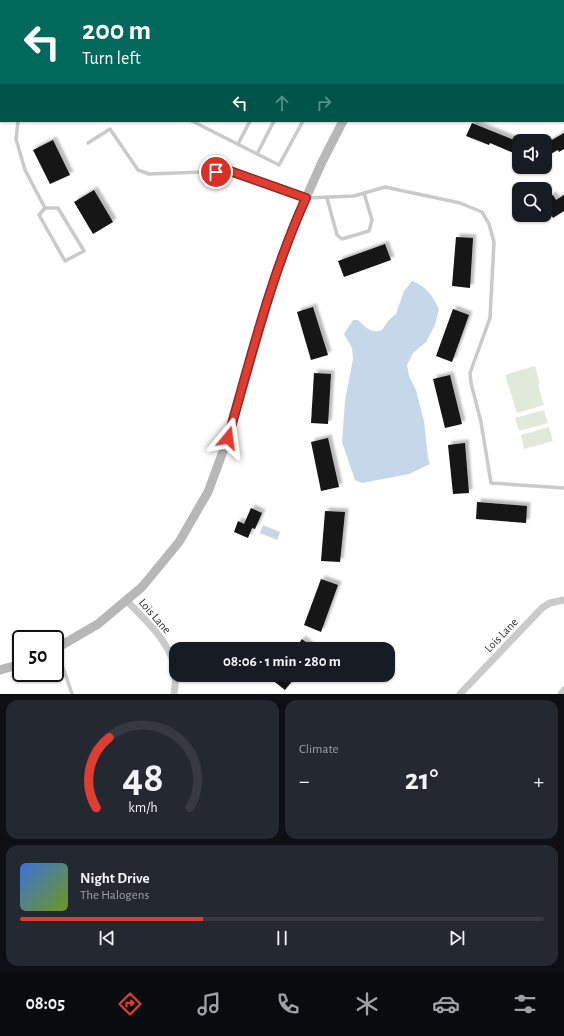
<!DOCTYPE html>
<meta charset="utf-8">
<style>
:root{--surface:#171b24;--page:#242831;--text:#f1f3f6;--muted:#9ea1a6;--line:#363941;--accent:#e03d32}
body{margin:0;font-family:"Alegreya Sans",sans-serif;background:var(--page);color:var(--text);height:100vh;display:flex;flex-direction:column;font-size:15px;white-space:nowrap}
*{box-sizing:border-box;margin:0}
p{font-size:13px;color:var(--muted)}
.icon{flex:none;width:22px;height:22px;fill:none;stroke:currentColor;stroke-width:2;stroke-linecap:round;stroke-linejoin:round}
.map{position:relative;height:694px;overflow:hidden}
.drawer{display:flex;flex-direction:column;gap:6px;padding:6px;background:#0d0f14;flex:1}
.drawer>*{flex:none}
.hud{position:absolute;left:0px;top:0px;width:564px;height:122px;box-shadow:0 1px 3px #0004;background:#00695c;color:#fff;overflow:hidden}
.controls{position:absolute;left:512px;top:134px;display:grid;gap:8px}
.controls a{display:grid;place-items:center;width:40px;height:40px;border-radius:8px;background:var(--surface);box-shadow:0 1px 3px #0004;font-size:20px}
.speed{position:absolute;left:12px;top:630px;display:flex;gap:8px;font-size:20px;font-weight:700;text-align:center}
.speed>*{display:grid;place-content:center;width:52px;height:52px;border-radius:50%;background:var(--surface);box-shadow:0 1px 3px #0004;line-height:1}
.speed .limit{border:2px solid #111;border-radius:6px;background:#fff;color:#111}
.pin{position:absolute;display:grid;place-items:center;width:34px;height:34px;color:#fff;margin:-17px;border:2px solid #fff;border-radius:50%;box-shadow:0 1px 4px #0007}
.me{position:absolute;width:44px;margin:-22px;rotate:16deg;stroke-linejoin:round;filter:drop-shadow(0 0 3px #0008)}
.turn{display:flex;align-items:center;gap:14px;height:84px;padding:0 16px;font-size:18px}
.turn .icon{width:52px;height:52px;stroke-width:2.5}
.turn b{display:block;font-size:28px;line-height:34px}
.lanes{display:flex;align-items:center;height:38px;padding:0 16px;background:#0003;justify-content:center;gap:20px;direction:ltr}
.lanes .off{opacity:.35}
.big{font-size:30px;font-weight:700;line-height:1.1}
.drawer .card{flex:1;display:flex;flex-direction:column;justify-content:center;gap:6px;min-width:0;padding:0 14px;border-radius:12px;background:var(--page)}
.drawer .dial{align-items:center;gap:0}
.dial svg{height:104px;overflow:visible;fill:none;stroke:var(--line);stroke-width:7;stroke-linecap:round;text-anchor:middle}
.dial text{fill:var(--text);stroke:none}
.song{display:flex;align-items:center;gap:12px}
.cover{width:48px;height:48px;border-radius:6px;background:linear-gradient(135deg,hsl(220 70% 55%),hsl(80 70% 35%))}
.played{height:4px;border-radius:2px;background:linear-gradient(90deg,var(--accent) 35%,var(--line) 35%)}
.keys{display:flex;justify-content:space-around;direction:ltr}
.heat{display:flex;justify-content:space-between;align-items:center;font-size:22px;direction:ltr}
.drawer .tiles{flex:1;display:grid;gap:6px;grid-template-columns:1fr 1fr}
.card:last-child{grid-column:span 2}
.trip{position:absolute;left:169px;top:642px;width:226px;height:40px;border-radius:12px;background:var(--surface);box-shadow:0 1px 3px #0004;font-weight:700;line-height:40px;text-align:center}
.menu{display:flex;height:64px;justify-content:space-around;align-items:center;background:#090b0e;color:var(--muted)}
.menu .icon{width:28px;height:28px}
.menu .on{color:var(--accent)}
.menu b{font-size:18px;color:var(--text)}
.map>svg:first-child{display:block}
.green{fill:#e1eada}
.water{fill:#c7d7ea}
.building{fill:#141414;filter:url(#shadow)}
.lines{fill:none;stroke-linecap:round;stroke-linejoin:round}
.lane{stroke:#cacaca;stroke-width:3.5}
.street{stroke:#cacaca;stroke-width:7}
.secondary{stroke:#b7b7b7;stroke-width:9}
.route-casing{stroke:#922820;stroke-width:10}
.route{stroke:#e03d32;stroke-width:7}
.labels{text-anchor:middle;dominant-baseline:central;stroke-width:4;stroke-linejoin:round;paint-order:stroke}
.street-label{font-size:12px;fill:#2d2d2d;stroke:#fff}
</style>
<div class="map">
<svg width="564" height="694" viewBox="0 0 564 694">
<defs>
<filter id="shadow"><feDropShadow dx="3.5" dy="-3.5" stdDeviation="1" flood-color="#0004"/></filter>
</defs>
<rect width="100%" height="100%" fill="#fff"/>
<g class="green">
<path d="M535,366L540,384L536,386L538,385L544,405L517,413L505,375Z"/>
<path d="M544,410L548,423L519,431L515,418Z"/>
<path d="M549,427L553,441L524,449L521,435Z"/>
</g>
<g class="water">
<path d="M412,281C427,287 432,295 439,309L435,325L426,342L413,353L407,365L409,376L416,390L424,421L428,458L430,464L409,474L362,483L355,480L342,442L345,401L353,359L352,348L344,334L353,320H358C365,327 371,334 382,330L388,321L396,314L404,291Z"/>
<path d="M263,525L280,532L277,540L260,533Z"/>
</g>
<g class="building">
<path d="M472,123L519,142V148L516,154L490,143L489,145L466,136Z"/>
<path d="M564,133V149L559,152L558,150L545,157V144Z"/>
<path d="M53,140L70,175L50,184L33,150Z"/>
<path d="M94,190L113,222L93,234L74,202Z"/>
<path d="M553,195L556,200L564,195V211L553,218L545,205V200Z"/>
<path d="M456,237L473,238L470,288L452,286Z"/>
<path d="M385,244L391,260L344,277L338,261Z"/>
<path d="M313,307L328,355L311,360L297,312Z"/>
<path d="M453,309L469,315L452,362L436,356Z"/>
<path d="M314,373L331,374L328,424L311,423Z"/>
<path d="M450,375L462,424L445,428L433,379Z"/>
<path d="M328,438L339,487L321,491L311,442Z"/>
<path d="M465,443L469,493L453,494L448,445Z"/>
<path d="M477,502L527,506L526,523L476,519Z"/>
<path d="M251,508L262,513L255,529L252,528L248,538L234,532L238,521L244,524Z"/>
<path d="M325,511L345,512L340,562L321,561Z"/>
<path d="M321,579L338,585L321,632L304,625Z"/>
<path d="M302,639L314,649H295Z"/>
<path d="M275,675H297L285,690L271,679Z"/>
</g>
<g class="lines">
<g class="lane">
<path d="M64,1V0"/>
<path d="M115,1V0"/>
<path d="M0,57L1,58"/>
<path d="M18,121L16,139L25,170L45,208"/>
<path d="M192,121L279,165L303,121"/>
<path d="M88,143L110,129L138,170L149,174L230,171L306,198L354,196L385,187L460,203L482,212L489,224L494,242L490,318L470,373L471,383L481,422L491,483L564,488"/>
<path d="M238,144L250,121"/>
<path d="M257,154L274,121"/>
<path d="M327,198L337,235L342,239L369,231L372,220L364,193"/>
<path d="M45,208H58L84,251L65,261L39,215Z"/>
<path d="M55,650L65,673L72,694"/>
</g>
<g class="street">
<path d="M126,600C145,620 170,641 175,669C176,677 175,686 174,694"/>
<path d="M460,694L542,608L550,603L564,600"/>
<path d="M561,694L564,690"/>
</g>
<g class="secondary">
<path d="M417,1L418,0"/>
<path d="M55,649L98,624L142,587L179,542L208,492L228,438L277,270L298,216L322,162L343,121"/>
<path d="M0,670L21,664"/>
</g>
</g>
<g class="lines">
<defs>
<path id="route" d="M216,172L230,171L306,198C271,275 251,357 228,438"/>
</defs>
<use href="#route" class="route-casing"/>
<use href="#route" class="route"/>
</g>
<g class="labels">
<g class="street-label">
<text transform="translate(155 616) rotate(49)">Lois Lane</text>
<text transform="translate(501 635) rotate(-46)">Lois Lane</text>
</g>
</g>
</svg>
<div class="controls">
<a><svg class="icon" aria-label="sound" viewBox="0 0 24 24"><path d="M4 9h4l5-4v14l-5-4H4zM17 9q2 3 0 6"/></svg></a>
<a><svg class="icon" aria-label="search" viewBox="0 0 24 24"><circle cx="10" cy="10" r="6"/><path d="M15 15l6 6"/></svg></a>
</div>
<div class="speed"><div class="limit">50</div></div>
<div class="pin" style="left:216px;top:172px;background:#d93025"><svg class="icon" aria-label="arrive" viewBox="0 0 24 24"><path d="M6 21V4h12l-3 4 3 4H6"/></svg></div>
<svg class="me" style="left:228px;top:438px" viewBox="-20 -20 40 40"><path d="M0-17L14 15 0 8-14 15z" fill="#e03d32" stroke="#fff" stroke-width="4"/></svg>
<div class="trip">08:06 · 1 min · 280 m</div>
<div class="hud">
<div class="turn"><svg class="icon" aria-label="left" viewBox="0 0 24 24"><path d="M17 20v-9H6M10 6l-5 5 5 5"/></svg><div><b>200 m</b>Turn left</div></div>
<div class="lanes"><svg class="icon" aria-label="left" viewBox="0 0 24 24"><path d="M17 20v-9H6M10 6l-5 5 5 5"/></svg><svg class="icon off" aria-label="ahead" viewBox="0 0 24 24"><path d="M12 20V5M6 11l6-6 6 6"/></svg><svg class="icon off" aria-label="right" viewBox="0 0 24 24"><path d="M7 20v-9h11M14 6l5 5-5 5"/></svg></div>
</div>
</div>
<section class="drawer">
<div class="tiles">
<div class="card dial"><svg viewBox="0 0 100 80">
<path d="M14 69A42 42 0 1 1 86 69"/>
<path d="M14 69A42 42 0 0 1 24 15" stroke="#e03d32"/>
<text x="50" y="56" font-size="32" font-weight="700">48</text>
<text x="50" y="72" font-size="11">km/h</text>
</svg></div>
<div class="card"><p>Climate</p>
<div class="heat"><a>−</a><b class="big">21°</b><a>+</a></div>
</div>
<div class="card">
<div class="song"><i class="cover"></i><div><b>Night Drive</b><p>The Halogens</p></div></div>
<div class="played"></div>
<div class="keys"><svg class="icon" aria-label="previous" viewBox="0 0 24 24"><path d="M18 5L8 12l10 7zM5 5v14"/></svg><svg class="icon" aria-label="pause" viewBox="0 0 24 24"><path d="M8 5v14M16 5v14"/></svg><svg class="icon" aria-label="next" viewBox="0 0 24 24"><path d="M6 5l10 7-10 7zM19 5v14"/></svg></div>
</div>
</div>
</section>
<nav class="menu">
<b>08:05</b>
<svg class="icon on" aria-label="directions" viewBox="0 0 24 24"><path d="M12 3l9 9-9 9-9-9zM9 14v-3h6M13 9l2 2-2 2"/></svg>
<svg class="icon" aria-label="music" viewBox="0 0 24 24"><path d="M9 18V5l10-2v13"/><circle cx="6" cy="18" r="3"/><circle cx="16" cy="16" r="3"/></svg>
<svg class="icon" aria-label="phone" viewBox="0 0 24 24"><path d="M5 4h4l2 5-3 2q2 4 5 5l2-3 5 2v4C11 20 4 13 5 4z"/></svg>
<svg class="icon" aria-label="climate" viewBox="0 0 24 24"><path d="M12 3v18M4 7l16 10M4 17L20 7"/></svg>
<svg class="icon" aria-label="car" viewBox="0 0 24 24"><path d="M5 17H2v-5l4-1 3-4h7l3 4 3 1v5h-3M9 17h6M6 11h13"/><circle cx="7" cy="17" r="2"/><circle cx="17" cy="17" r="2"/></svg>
<svg class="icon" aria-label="filters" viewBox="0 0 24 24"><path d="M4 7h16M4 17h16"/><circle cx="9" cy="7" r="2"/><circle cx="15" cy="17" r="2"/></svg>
</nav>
